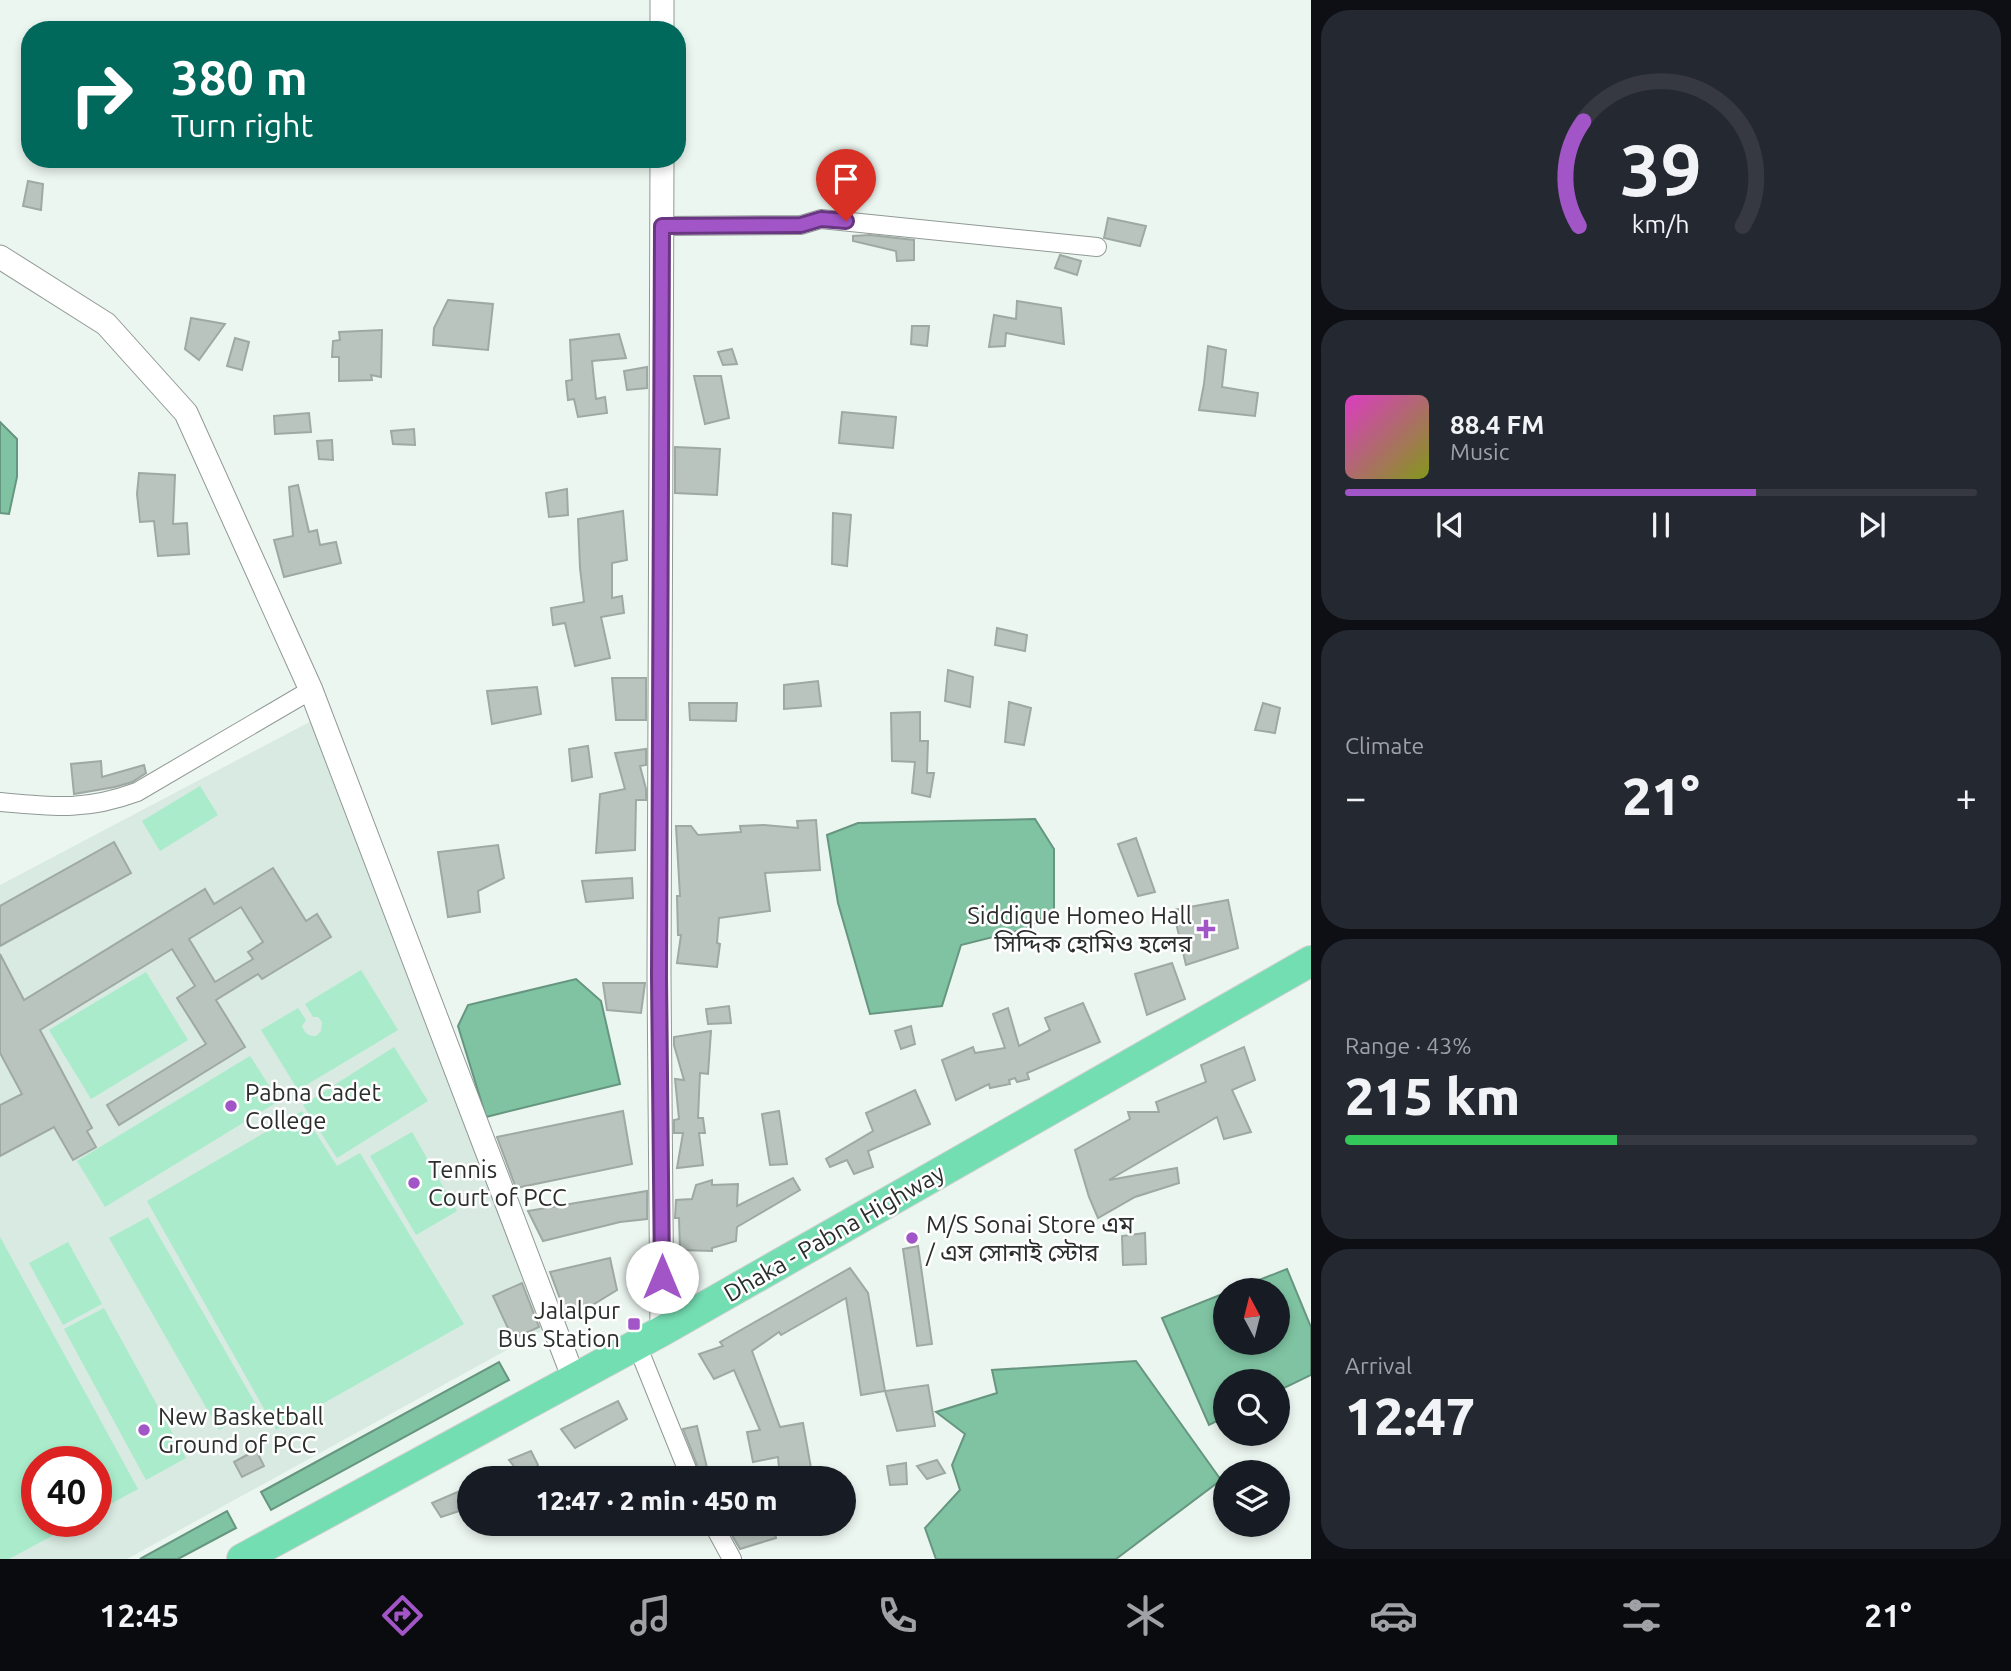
<!DOCTYPE html>
<meta charset="utf-8">
<style>
:root{--surface:#171b24;--page:#242831;--text:#f1f3f6;--muted:#9ea1a6;--line:#363941;--accent:#a155c7}
body{margin:0;font-family:Ubuntu,"Noto Sans Bengali",sans-serif;background:var(--page);color:var(--text);height:100vh;display:flex;flex-direction:column;font-size:26px;white-space:nowrap}
*{box-sizing:border-box;margin:0}
p{font-size:23px;color:var(--muted)}
.icon{flex:none;width:38px;height:38px;fill:none;stroke:currentColor;stroke-width:2;stroke-linecap:round;stroke-linejoin:round}
.map{position:relative;flex:1;overflow:hidden}
.details{display:flex;flex-direction:column;gap:10px;padding:10px;background:#0d0f14;width:700px}
.details>*{flex:none}
.top-card{position:absolute;left:21px;top:21px;width:665px;height:147px;border-radius:28px;box-shadow:0 4px 10px #0003;background:#00695c;color:#fff;overflow:hidden}
.needle{width:46px;rotate:353deg}
.fabs{position:absolute;left:1213px;top:1278px;display:grid;gap:14px}
.fabs a{display:grid;place-items:center;width:77px;height:77px;border-radius:50%;background:var(--surface);box-shadow:0 4px 10px #0003;font-size:35px}
.speed{position:absolute;left:21px;top:1446px;display:flex;gap:14px;font-size:35px;font-weight:700;text-align:center}
.speed>*{display:grid;place-content:center;width:91px;height:91px;border-radius:50%;background:var(--surface);box-shadow:0 4px 10px #0003;line-height:1}
.speed .limit{border:10px solid #d22;background:#fff;color:#111}
.pin{position:absolute;display:grid;place-items:center;width:60px;height:60px;color:#fff;margin:-72px -30px;border-radius:50% 50% 50% 0;rotate:-45deg;box-shadow:0 0 7px #0007}
.pin .icon{rotate:45deg}
.me{position:absolute;width:77px;margin:-38px;rotate:0deg;stroke-linejoin:round;filter:drop-shadow(0 0 5px #0008)}
.turn{display:flex;align-items:center;gap:24px;height:147px;padding:0 35px;font-size:32px}
.turn .icon{width:91px;height:91px;stroke-width:2.5}
.turn b{display:block;font-size:49px;line-height:60px}
.big{font-size:52px;font-weight:800;line-height:1.1}
.details .card{flex:1;display:flex;flex-direction:column;justify-content:center;gap:10px;min-width:0;padding:0 24px;border-radius:28px;background:var(--page)}
.details .dial{align-items:center;gap:0}
.dial svg{height:182px;overflow:visible;fill:none;stroke:var(--line);stroke-width:7;stroke-linecap:round;text-anchor:middle}
.dial text{fill:var(--text);stroke:none}
.song{display:flex;align-items:center;gap:21px}
.cover{width:84px;height:84px;border-radius:10px;background:linear-gradient(135deg,hsl(310 70% 55%),hsl(70 70% 35%))}
.played{height:7px;border-radius:4px;background:linear-gradient(90deg,var(--accent) 65%,var(--line) 65%)}
.keys{display:flex;justify-content:space-around;direction:ltr}
.heat{display:flex;justify-content:space-between;align-items:center;font-size:38px;direction:ltr}
.charge{height:10px;border-radius:5px;background:linear-gradient(90deg,#34c759 43%,var(--line) 0)}
.trip{position:absolute;left:457px;top:1466px;width:399px;height:70px;border-radius:35px;background:var(--surface);box-shadow:0 4px 10px #0003;font-weight:800;line-height:70px;text-align:center}
.tab-bar{display:flex;height:112px;justify-content:space-around;align-items:center;background:#090b0e;color:var(--muted)}
.tab-bar .icon{width:49px;height:49px}
.tab-bar .active{color:var(--accent)}
.tab-bar b{font-size:32px;color:var(--text)}
main{display:flex;flex:1;min-height:0}
.map>svg:first-child{display:block}
.built{fill:#d8eae1;fill-rule:evenodd}
.green{fill:#a9ebcb}
.water{fill:#7fc3a2;stroke:#66967f;stroke-width:2}
.building{fill:#bac4be;stroke:#9fa9a4;stroke-width:2;fill-rule:evenodd}
.lines{fill:none;stroke-linecap:round;stroke-linejoin:round}
.minor-casing{stroke:#909995;stroke-width:20}
.tertiary-casing{stroke:#909995;stroke-width:25}
.trunk-casing{stroke:#d0d1d1;stroke-width:32}
.minor{stroke:#fff;stroke-width:18}
.tertiary{stroke:#fff;stroke-width:23}
.trunk{stroke:#74deb3;stroke-width:30}
.route-casing{stroke:#693781;stroke-width:18}
.route{stroke:#a155c7;stroke-width:12}
.poi-dot{fill:#a155c7;stroke:#fff;stroke-width:2.5}
.labels{text-anchor:middle;dominant-baseline:central;stroke-width:5;stroke-linejoin:round;paint-order:stroke}
.poi-label{font-size:24px;fill:#2b2e2c;stroke:#fff;text-anchor:start}
.street-label{font-size:24px;fill:#2b2e2c;stroke:#fff}
</style>
<main>
<div class="map">
<svg width="1311" height="1559" viewBox="0 0 1311 1559">
<rect width="100%" height="100%" fill="#ecf6f0"/>
<path class="built" d="M315,719L547,1328L127,1559H0V885ZM37,1461H96V1521H37Z"/>
<g class="green">
<path d="M200,786L218,815L160,851L142,821Z"/>
<path d="M361,970L398,1030L298,1090L261,1030L298,1008L306,1020L302,1026C305,1034 308,1036 316,1036L321,1031L322,1022L318,1017H313L305,1004Z"/>
<path d="M146,972L188,1040L91,1099L49,1030Z"/>
<path d="M394,1047L428,1101L337,1158L303,1105Z"/>
<path d="M250,1056L279,1101L105,1207L77,1161Z"/>
<path d="M302,1111L337,1166L360,1153L464,1324L276,1430L147,1201Z"/>
<path d="M412,1132L457,1211L416,1235L370,1156Z"/>
<path d="M148,1217L258,1408L219,1430L109,1238Z"/>
<path d="M0,1237L138,1489L96,1512V1461H37V1521H80L9,1559H0Z"/>
<path d="M68,1242L102,1304L63,1325L29,1263Z"/>
<path d="M104,1308L186,1458L146,1480L64,1329Z"/>
</g>
<g class="water">
<path d="M0,422L17,439V477L9,514L0,513Z"/>
<path d="M1035,819L1054,849V910L1025,929L961,945L942,1006L870,1014L838,903L827,835L858,823Z"/>
<path d="M576,979L601,1001L620,1084L486,1117L458,1026L468,1005Z"/>
<path d="M1287,1269L1311,1327V1375L1278,1391V1381H1225V1417L1209,1425L1162,1318L1225,1293V1342H1278V1290H1234Z"/>
<path d="M1136,1361L1221,1480L1116,1559H936L925,1528L960,1490L952,1465L965,1434L936,1412L997,1393L992,1370Z"/>
<path d="M499,1362L509,1380L271,1510L261,1492Z"/>
<path d="M227,1511L236,1528L178,1559H140Z"/>
</g>
<g class="building">
<path d="M28,181L43,184L41,210L23,206Z"/>
<path d="M1108,218L1146,226L1140,246L1104,238Z"/>
<path d="M870,235L914,240V260L897,261L896,251L853,241V236Z"/>
<path d="M1060,255L1081,261L1077,275L1055,268Z"/>
<path d="M448,300L493,304L488,350L433,345L434,328Z"/>
<path d="M1017,301L1061,308L1064,344L1006,333L1005,346L989,347L994,315L1016,319Z"/>
<path d="M191,318L225,324L199,360L185,349Z"/>
<path d="M912,326H929L927,346L911,344Z"/>
<path d="M382,330L381,377L371,375L372,380L339,381V357H332L333,341L340,340L339,332Z"/>
<path d="M619,334L626,358L592,361L596,399L605,397L607,413L578,417L574,399L568,400L566,381L572,380L570,340Z"/>
<path d="M235,338L249,342L242,370L227,366Z"/>
<path d="M1208,346L1226,350L1222,387L1258,393L1255,416L1199,410L1204,384Z"/>
<path d="M732,349L737,364L723,365L718,352Z"/>
<path d="M647,367V388L627,390L624,371Z"/>
<path d="M694,376H721L729,418L705,424Z"/>
<path d="M842,412L896,417L893,448L839,443Z"/>
<path d="M309,413L311,432L275,434L274,416Z"/>
<path d="M414,429L415,445L393,444L391,431Z"/>
<path d="M332,440L333,460L319,459L317,441Z"/>
<path d="M675,447L720,449L717,495L675,493Z"/>
<path d="M139,473L175,475L173,524L187,523L189,554L158,556L154,521L140,522L137,494Z"/>
<path d="M298,485L309,532L317,530L320,545L336,542L341,563L284,577L274,540L293,536L289,487Z"/>
<path d="M567,489L568,515L549,517L546,493Z"/>
<path d="M623,511L627,560L612,563V598L622,596L624,613L601,617L610,658L575,666L565,623L553,625L551,608L584,602L580,568L578,519Z"/>
<path d="M833,513L851,515L847,566L832,564Z"/>
<path d="M997,628L1027,635L1025,651L995,645Z"/>
<path d="M948,670L973,677L970,707L945,701Z"/>
<path d="M612,678H646V720H616Z"/>
<path d="M818,681L821,706L784,709V685Z"/>
<path d="M537,687L541,714L492,724L487,691Z"/>
<path d="M1009,702L1031,708L1024,745L1005,742Z"/>
<path d="M689,703H737L736,721L690,720Z"/>
<path d="M1263,703L1280,708L1275,733L1255,730Z"/>
<path d="M920,712V741H928L927,773H934L930,797L912,793L915,762L892,761L891,713Z"/>
<path d="M588,746L592,777L572,781L569,749Z"/>
<path d="M646,749V765L640,766L646,789V800H636L635,850L596,853L600,794L625,789L615,753Z"/>
<path d="M101,761L102,777L144,765L146,773L132,782L115,787L74,794L71,764Z"/>
<path d="M816,820L820,870L765,873L770,911L719,918L717,943L720,944L717,967L677,963L681,935H678L677,896H680L676,826H691L698,835L741,832L740,826L764,825L798,828L797,821Z"/>
<path d="M1136,838L1155,892L1138,896L1118,844Z"/>
<path d="M114,842L131,873L0,946V906Z"/>
<path d="M498,845L504,878L478,891L480,912L448,917L438,852Z"/>
<path d="M273,868L306,921L317,914L331,937L262,979L258,974L216,1000L245,1047L119,1125L107,1105L206,1044L177,998L195,986L172,949L40,1030L92,1128L87,1131L96,1147L73,1160L54,1127L0,1156V1105L22,1094L0,1053V954L24,1000L205,889L214,904ZM241,907L263,942L248,952L253,959L215,982L189,939Z"/>
<path d="M632,878L633,898L586,902L582,881Z"/>
<path d="M1228,900L1238,948L1186,965L1173,910Z"/>
<path d="M1172,963L1185,999L1147,1015L1135,974Z"/>
<path d="M603,983H645L641,1013L607,1010Z"/>
<path d="M1083,1003L1100,1042L1027,1073L1029,1079L1017,1082L1015,1078L1009,1080L1010,1084L990,1088L989,1084L956,1100L942,1060L973,1047L975,1053L1005,1048L993,1014L1008,1008L1019,1046L1050,1030L1045,1018Z"/>
<path d="M729,1006L731,1023L708,1024L706,1009Z"/>
<path d="M911,1026L915,1044L901,1049L895,1031Z"/>
<path d="M711,1031L708,1074L700,1073L698,1118H703L705,1133H699L703,1165L677,1168L683,1133H674V1120L679,1119L675,1079L684,1080L674,1045V1037Z"/>
<path d="M1244,1047L1255,1080L1232,1090L1251,1132L1224,1139L1217,1117L1109,1180L1177,1168L1179,1183L1135,1197L1098,1218L1089,1197L1075,1150L1130,1119L1128,1112H1159L1156,1102L1206,1082L1201,1065Z"/>
<path d="M915,1090L930,1124L868,1151L873,1167L854,1174L847,1160L830,1167L826,1159L873,1131L866,1113Z"/>
<path d="M623,1111L632,1164L516,1188L497,1137Z"/>
<path d="M779,1111L787,1164L770,1165L762,1114Z"/>
<path d="M793,1178L800,1190L737,1227L736,1241L712,1248V1251L680,1250L679,1218H675L676,1200L692,1199L696,1185L712,1180V1185L738,1184L737,1206Z"/>
<path d="M647,1191V1219L620,1222L543,1241L528,1211Z"/>
<path d="M1145,1233L1146,1264L1123,1265L1122,1236Z"/>
<path d="M918,1246L932,1344L917,1346L903,1249Z"/>
<path d="M610,1258L617,1290L568,1320L550,1272Z"/>
<path d="M850,1268L868,1293L885,1391L861,1395L846,1298L781,1335L779,1332L752,1351L780,1427L803,1423L813,1479H780L778,1457L753,1462L747,1432L760,1430L734,1370L714,1379L699,1354L723,1346L720,1342Z"/>
<path d="M522,1283L539,1327L513,1339L493,1296Z"/>
<path d="M928,1385L935,1426L897,1431L885,1391Z"/>
<path d="M618,1401L627,1419L575,1448L561,1429Z"/>
<path d="M697,1426L708,1472L701,1475L683,1429Z"/>
<path d="M256,1450L264,1466L242,1477L234,1462Z"/>
<path d="M531,1451L538,1465L523,1478L509,1460Z"/>
<path d="M937,1460L945,1473L927,1479L917,1466Z"/>
<path d="M906,1463L907,1484L890,1485L887,1466Z"/>
<path d="M469,1487V1503L458,1508L459,1511L441,1517L432,1503Z"/>
<path d="M740,1524H773L776,1538L740,1549L728,1528Z"/>
</g>
<g class="lines">
<defs>
<g id="minor">
<path d="M662,226L801,225L821,219L1097,247"/>
<path d="M0,802C54,807 85,811 137,792L311,690"/>
<path d="M637,1345L691,1479"/>
<path d="M713,1524L732,1559"/>
</g>
<g id="tertiary">
<path d="M662,30V0"/>
<path d="M662,159L659,976L662,1331"/>
<path d="M0,257L106,324L186,413L311,690L574,1379"/>
</g>
<path id="trunk" d="M242,1559L662,1331L1311,961"/>
</defs>
<use href="#minor" class="minor-casing"/>
<use href="#tertiary" class="tertiary-casing"/>
<use href="#trunk" class="trunk-casing"/>
<use href="#minor" class="minor"/>
<use href="#tertiary" class="tertiary"/>
<use href="#trunk" class="trunk"/>
</g>
<g class="lines">
<defs>
<path id="route" d="M662,1277L659,976L662,226L801,225L821,219L846,221"/>
</defs>
<use href="#route" class="route-casing"/>
<use href="#route" class="route"/>
</g>
<g class="poi-dot">
<path d="M1202.5 918.5h7v7h7v7h-7v7h-7v-7h-7v-7h7z"/>
<circle cx="231" cy="1106" r="7"/>
<circle cx="414" cy="1183" r="7"/>
<circle cx="912" cy="1238" r="7"/>
<rect x="627" y="1317" width="14" height="14" rx="3.5"/>
<circle cx="144" cy="1430" r="7"/>
</g>
<g class="labels">
<g class="poi-label">
<text x="1192" y="915" text-anchor="end">Siddique Homeo Hall<tspan x="1192" dy="28">সিদ্দিক হোমিও হলের</tspan></text>
<text x="245" y="1092">Pabna Cadet<tspan x="245" dy="28">College</tspan></text>
<text x="428" y="1169">Tennis<tspan x="428" dy="28">Court of PCC</tspan></text>
<text x="926" y="1224">M/S Sonai Store এম<tspan x="926" dy="28">/ এস সোনাই স্টোর</tspan></text>
<text x="620" y="1310" text-anchor="end">Jalalpur<tspan x="620" dy="28">Bus Station</tspan></text>
<text x="158" y="1416">New Basketball<tspan x="158" dy="28">Ground of PCC</tspan></text>
</g>
<g class="street-label">
<text transform="translate(834 1233) rotate(-30)">Dhaka - Pabna Highway</text>
</g>
</g>
</svg>
<div class="fabs">
<a><svg class="needle" viewBox="-14 -14 28 28"><path d="M0-13l5 13h-10z" fill="#e53935"/><path d="M0 13l5-13h-10z" fill="#9ea1a6"/></svg></a>
<a><svg class="icon" aria-label="search" viewBox="0 0 24 24"><circle cx="10" cy="10" r="6"/><path d="M15 15l6 6"/></svg></a>
<a><svg class="icon" aria-label="layers" viewBox="0 0 24 24"><path d="M12 4l9 5-9 5-9-5zM3 14l9 5 9-5"/></svg></a>
</div>
<div class="speed"><div class="limit">40</div></div>
<div class="pin" style="left:846px;top:221px;background:#d93025"><svg class="icon" aria-label="arrive" viewBox="0 0 24 24"><path d="M6 21V4h12l-3 4 3 4H6"/></svg></div>
<svg class="me" style="left:662px;top:1277px" viewBox="-20 -20 40 40"><circle r="19" fill="#fff"/><path d="M0-13L10 11 0 6-10 11z" fill="#a155c7"/></svg>
<div class="trip">12:47 · 2 min · 450 m</div>
<div class="top-card">
<div class="turn"><svg class="icon" aria-label="right" viewBox="0 0 24 24"><path d="M7 20v-9h11M14 6l5 5-5 5"/></svg><div><b>380 m</b>Turn right</div></div>
</div>
</div>
<section class="details">
<div class="card dial"><svg viewBox="0 0 100 80">
<path d="M14 69A42 42 0 1 1 86 69"/>
<path d="M14 69A42 42 0 0 1 16 23" stroke="#a155c7"/>
<text x="50" y="56" font-size="32" font-weight="700">39</text>
<text x="50" y="72" font-size="11">km/h</text>
</svg></div>
<div class="card">
<div class="song"><i class="cover"></i><div><b>88.4 FM</b><p>Music</p></div></div>
<div class="played"></div>
<div class="keys"><svg class="icon" aria-label="previous" viewBox="0 0 24 24"><path d="M18 5L8 12l10 7zM5 5v14"/></svg><svg class="icon" aria-label="pause" viewBox="0 0 24 24"><path d="M8 5v14M16 5v14"/></svg><svg class="icon" aria-label="next" viewBox="0 0 24 24"><path d="M6 5l10 7-10 7zM19 5v14"/></svg></div>
</div>
<div class="card"><p>Climate</p>
<div class="heat"><a>−</a><b class="big">21°</b><a>+</a></div>
</div>
<div class="card"><p>Range · 43%</p><b class="big">215 km</b><div class="charge"></div></div>
<div class="card"><p>Arrival</p><b class="big">12:47</b></div>
</section>
</main>
<nav class="tab-bar">
<b>12:45</b>
<svg class="icon active" aria-label="directions" viewBox="0 0 24 24"><path d="M12 3l9 9-9 9-9-9zM9 14v-3h6M13 9l2 2-2 2"/></svg>
<svg class="icon" aria-label="music" viewBox="0 0 24 24"><path d="M9 18V5l10-2v13"/><circle cx="6" cy="18" r="3"/><circle cx="16" cy="16" r="3"/></svg>
<svg class="icon" aria-label="phone" viewBox="0 0 24 24"><path d="M5 4h4l2 5-3 2q2 4 5 5l2-3 5 2v4C11 20 4 13 5 4z"/></svg>
<svg class="icon" aria-label="climate" viewBox="0 0 24 24"><path d="M12 3v18M4 7l16 10M4 17L20 7"/></svg>
<svg class="icon" aria-label="car" viewBox="0 0 24 24"><path d="M5 17H2v-5l4-1 3-4h7l3 4 3 1v5h-3M9 17h6M6 11h13"/><circle cx="7" cy="17" r="2"/><circle cx="17" cy="17" r="2"/></svg>
<svg class="icon" aria-label="filters" viewBox="0 0 24 24"><path d="M4 7h16M4 17h16"/><circle cx="9" cy="7" r="2"/><circle cx="15" cy="17" r="2"/></svg>
<b>21°</b>
</nav>
